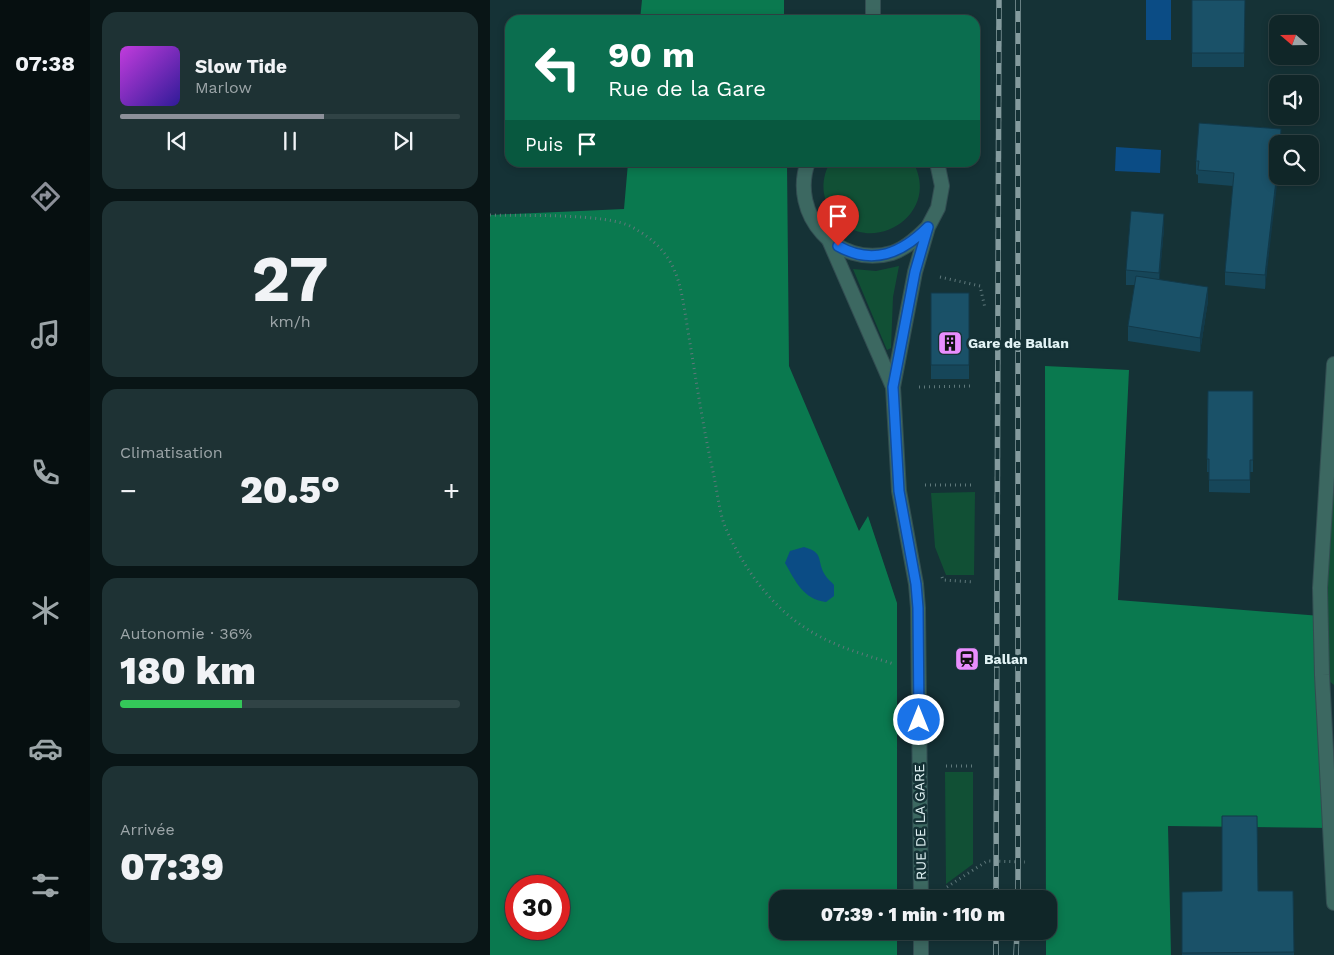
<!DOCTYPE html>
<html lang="fr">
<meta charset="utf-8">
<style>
:root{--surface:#102628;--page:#1e3234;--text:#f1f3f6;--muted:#9ca5a8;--line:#304345;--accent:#8c9099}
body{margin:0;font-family:"Work Sans",sans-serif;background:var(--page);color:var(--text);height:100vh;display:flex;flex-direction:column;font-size:19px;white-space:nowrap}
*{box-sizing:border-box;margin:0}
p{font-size:16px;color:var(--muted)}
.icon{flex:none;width:28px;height:28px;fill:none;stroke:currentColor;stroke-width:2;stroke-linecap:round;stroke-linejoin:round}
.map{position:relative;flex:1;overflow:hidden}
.side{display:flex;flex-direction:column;gap:12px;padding:12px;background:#091516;width:400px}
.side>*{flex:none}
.banner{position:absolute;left:15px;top:15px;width:475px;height:152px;border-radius:15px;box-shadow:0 2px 8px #0003,0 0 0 1px var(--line);background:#0b6e4f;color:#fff;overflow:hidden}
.needle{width:32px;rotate:290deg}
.buttons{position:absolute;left:779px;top:15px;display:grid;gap:10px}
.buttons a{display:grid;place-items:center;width:50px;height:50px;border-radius:10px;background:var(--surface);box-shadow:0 2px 8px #0003,0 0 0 1px var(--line);font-size:25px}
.speed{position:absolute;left:15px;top:875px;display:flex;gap:10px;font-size:25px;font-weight:700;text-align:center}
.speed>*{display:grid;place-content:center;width:65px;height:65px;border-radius:50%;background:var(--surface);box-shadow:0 2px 8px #0003,0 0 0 1px var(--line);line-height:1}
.speed .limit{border:8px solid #d22;background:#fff;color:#111}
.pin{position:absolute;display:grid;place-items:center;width:42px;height:42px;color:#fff;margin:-51px -21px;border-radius:50% 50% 50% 0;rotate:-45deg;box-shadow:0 0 5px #0007}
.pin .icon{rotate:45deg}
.me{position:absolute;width:55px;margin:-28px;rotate:0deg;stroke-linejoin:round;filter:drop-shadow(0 0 4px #0008)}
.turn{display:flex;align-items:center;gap:18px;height:105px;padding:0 20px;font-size:22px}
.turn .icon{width:65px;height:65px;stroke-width:2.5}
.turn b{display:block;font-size:35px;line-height:42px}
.then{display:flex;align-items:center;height:48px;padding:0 20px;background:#0003;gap:10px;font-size:19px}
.big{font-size:38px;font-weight:800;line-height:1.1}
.side .tile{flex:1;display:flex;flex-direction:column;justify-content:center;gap:8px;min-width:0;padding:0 18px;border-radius:15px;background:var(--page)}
.side .dial{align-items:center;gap:0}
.dial b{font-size:65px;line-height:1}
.song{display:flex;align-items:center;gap:15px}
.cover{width:60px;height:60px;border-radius:8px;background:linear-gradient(135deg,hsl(290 70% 55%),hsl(250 70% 35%))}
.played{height:5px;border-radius:2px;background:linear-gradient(90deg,var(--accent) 60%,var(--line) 60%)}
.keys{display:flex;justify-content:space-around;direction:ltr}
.heat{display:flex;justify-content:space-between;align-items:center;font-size:28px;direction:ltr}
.charge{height:8px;border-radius:4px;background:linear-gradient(90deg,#34c759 36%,var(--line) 0)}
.trip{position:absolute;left:279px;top:890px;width:288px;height:50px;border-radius:15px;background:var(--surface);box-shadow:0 2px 8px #0003,0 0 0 1px var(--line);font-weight:800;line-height:50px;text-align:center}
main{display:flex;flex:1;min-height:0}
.tab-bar{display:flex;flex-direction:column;width:90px;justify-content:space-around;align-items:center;background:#060f10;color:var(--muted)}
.tab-bar .icon{width:35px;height:35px}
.tab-bar .current{color:var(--accent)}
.tab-bar b{font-size:22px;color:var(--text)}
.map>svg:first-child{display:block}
.green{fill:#115035}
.forest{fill:#0a794f;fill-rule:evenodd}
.water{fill:#0b4c85}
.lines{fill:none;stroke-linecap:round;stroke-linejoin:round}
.service-casing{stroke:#324d51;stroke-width:16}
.minor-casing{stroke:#324d51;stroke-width:16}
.path{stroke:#5f787b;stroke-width:3;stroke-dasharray:1 4;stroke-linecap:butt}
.service{stroke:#3c6861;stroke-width:14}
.minor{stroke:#3c6861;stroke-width:14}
.rail-casing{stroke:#849b9e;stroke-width:5.5}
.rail{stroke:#153236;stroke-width:4;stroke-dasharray:11;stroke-linecap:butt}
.wall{fill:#164659}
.shaded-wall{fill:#123949}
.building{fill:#1a5168;stroke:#123949}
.route-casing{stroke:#114b97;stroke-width:12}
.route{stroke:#1a73e8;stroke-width:9}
.labels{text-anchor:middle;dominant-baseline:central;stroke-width:5;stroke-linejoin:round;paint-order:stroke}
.poi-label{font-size:14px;font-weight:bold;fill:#e3f4f6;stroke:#153236;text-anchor:start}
.street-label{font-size:14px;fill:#e3f4f6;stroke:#153236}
</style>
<main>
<nav class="tab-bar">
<b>07:38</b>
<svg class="icon current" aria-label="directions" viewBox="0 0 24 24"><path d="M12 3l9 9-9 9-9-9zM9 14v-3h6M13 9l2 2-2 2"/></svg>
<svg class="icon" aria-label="music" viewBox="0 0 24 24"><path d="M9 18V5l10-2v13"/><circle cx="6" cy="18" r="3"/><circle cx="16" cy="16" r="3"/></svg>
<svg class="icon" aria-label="phone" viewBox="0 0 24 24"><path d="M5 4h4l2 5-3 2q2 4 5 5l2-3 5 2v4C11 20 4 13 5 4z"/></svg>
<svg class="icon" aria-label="climate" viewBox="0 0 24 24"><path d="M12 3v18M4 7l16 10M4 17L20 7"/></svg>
<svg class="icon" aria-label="car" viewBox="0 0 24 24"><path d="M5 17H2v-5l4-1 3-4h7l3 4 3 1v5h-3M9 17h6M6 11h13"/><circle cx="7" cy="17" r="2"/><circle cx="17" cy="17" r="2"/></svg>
<svg class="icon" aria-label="filters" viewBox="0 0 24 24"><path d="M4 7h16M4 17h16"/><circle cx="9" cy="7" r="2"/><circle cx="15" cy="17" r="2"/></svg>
</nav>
<section class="side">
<div class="tile">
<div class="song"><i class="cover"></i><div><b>Slow Tide</b><p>Marlow</p></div></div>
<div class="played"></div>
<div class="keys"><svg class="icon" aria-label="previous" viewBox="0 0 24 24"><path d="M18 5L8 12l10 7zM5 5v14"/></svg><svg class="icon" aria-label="pause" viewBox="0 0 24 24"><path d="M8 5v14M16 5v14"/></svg><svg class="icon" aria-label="next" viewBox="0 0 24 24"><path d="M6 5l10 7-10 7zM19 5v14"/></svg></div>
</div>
<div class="tile dial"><b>27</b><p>km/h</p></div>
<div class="tile"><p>Climatisation</p>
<div class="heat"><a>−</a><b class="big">20.5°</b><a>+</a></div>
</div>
<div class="tile"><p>Autonomie · 36%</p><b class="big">180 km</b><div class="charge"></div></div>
<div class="tile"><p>Arrivée</p><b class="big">07:39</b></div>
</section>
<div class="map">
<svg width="844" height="955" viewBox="0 0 844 955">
<rect width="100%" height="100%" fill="#153236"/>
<g class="green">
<path d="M423,162C455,220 366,266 337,203C331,191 333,174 340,163Z"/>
<path d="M409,266L403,297L401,348L397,350L363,269L386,271Z"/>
<path d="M844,364V685L832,675Z"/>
<path d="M485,492L484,575H456L445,547L441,493Z"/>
<path d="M455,772H483V864L456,884Z"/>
</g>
<g class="forest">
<path d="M152,0H294V20H150Z"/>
<path d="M138,163H297L299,366L369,531L378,516L407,603V899H288V931H407V955H0V215L134,209ZM26,886H69V929H26Z"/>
<path d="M555,366L639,370L628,600L831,616L841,828L678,826L681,955H556Z"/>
</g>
<g class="water">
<rect x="656" y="0" width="25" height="40"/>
<path d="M626,147L671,150L670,173L625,171Z"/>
<path d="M314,547C335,553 326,560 335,575C337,579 342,582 344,585V596L336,602C313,599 306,582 295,563L300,551Z"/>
</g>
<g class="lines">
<defs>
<path id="service" d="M383,20V0"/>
<g id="minor">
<path d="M318,162C299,214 347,269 402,253C415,249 426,239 436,229"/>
<path d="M339,240L403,387"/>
<path d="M844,364L830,588L832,675L844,903"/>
<path d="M431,899L428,608L426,584L409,491L403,387L425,272L438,227L448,208L452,186L447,162"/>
<path d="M431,955V931"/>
</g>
</defs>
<use href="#service" class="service-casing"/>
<use href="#minor" class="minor-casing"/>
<g class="path">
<path d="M0,215C32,216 117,213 142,227C189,253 190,283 198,331C206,379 213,428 224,476C227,491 229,509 234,524C250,563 280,606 317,629C343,646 375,655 404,664"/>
<path d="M450,277L490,286L495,308"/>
<path d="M429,387L484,386"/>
<path d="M435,485H485"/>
<path d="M452,577L453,580L484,582"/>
<path d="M456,766H483"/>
<path d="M457,887L497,861L535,862"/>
</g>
<use href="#service" class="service"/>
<use href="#minor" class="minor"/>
<defs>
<g id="rail">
<path d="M528,0V899"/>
<path d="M506,899L509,0"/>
<path d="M506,955V931"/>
<path d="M526,955L527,931"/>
</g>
</defs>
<use href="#rail" class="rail-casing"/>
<use href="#rail" class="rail"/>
</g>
<g class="wall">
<path d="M702,0H755L754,67H702Z"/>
<path d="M791,129V144H788L775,289L735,285V272L743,186L708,183V175L706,174V161Z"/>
<path d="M674,228L669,280L718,301L710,352L638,341V326L645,285H636V270Z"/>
<rect x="441" y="293" width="38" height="86"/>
<path d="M718,391H763V472H760V493L719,492V472H717Z"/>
<path d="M803,891L804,955H692V892Z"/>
</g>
<g class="shaded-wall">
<path d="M788,163V176L775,289V275Z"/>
<path d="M674,214V228L669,287V273Z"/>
<path d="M718,287V301L710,352V338Z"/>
</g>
<g class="building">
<path d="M702,0H755L754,53H702Z"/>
<path d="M709,123L791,129L790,144H788V163L775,275L735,272L744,173L708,170L709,161H706Z"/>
<path d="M641,211L674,214L669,273L636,270Z"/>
<path d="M646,276L718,287L710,338L638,326Z"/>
<rect x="441" y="293" width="38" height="72"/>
<path d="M718,391H763V460H760V480H719V459H717Z"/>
<path d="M732,816H767L768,891H803L804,952L692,953V892L732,891Z"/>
</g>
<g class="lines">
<defs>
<path id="route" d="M348,246C383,266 412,253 438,227L425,272L403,387L409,491L426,584L428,608L429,720"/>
</defs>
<use href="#route" class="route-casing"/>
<use href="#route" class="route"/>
</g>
<defs>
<symbol id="building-square" viewBox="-11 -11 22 22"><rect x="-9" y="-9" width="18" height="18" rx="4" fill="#e98efe" stroke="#153236"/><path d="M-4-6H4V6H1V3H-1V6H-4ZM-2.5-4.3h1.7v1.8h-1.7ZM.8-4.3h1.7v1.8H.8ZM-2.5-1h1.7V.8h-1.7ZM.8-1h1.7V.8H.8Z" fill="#111"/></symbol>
<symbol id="station-square" viewBox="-11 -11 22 22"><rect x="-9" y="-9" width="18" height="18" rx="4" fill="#e98efe" stroke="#153236"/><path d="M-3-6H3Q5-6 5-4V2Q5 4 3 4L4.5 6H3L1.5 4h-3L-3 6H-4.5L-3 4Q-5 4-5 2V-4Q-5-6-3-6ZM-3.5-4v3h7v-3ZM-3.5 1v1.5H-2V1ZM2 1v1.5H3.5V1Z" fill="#111"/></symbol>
</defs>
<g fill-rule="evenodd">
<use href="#building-square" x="446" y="329" width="28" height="28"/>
<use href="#station-square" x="463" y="645" width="28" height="28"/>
</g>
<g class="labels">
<g class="poi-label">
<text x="478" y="343">Gare de Ballan</text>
<text x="494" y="659">Ballan</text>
</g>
<g class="street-label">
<text transform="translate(430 822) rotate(-91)">RUE DE LA GARE</text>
</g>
</g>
</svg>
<div class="buttons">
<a><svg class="needle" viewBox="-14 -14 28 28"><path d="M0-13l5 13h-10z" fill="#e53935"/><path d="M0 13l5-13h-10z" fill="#9ca5a8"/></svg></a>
<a><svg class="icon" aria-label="sound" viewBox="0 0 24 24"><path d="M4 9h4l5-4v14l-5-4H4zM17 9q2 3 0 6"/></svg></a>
<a><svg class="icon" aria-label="search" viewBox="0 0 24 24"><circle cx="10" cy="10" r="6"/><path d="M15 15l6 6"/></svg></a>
</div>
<div class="speed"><div class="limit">30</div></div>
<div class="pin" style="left:348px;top:246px;background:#d93025"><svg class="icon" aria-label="arrive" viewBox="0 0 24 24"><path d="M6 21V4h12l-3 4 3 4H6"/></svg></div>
<svg class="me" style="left:429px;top:720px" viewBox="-20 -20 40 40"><circle r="17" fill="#1a73e8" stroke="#fff" stroke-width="3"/><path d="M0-11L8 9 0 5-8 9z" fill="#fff"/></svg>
<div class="trip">07:39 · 1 min · 110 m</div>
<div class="banner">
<div class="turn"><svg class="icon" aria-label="left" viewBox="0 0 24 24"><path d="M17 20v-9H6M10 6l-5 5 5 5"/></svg><div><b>90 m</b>Rue de la Gare</div></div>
<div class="then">Puis<svg class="icon" aria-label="arrive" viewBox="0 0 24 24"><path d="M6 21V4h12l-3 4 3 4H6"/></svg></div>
</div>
</div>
</main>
